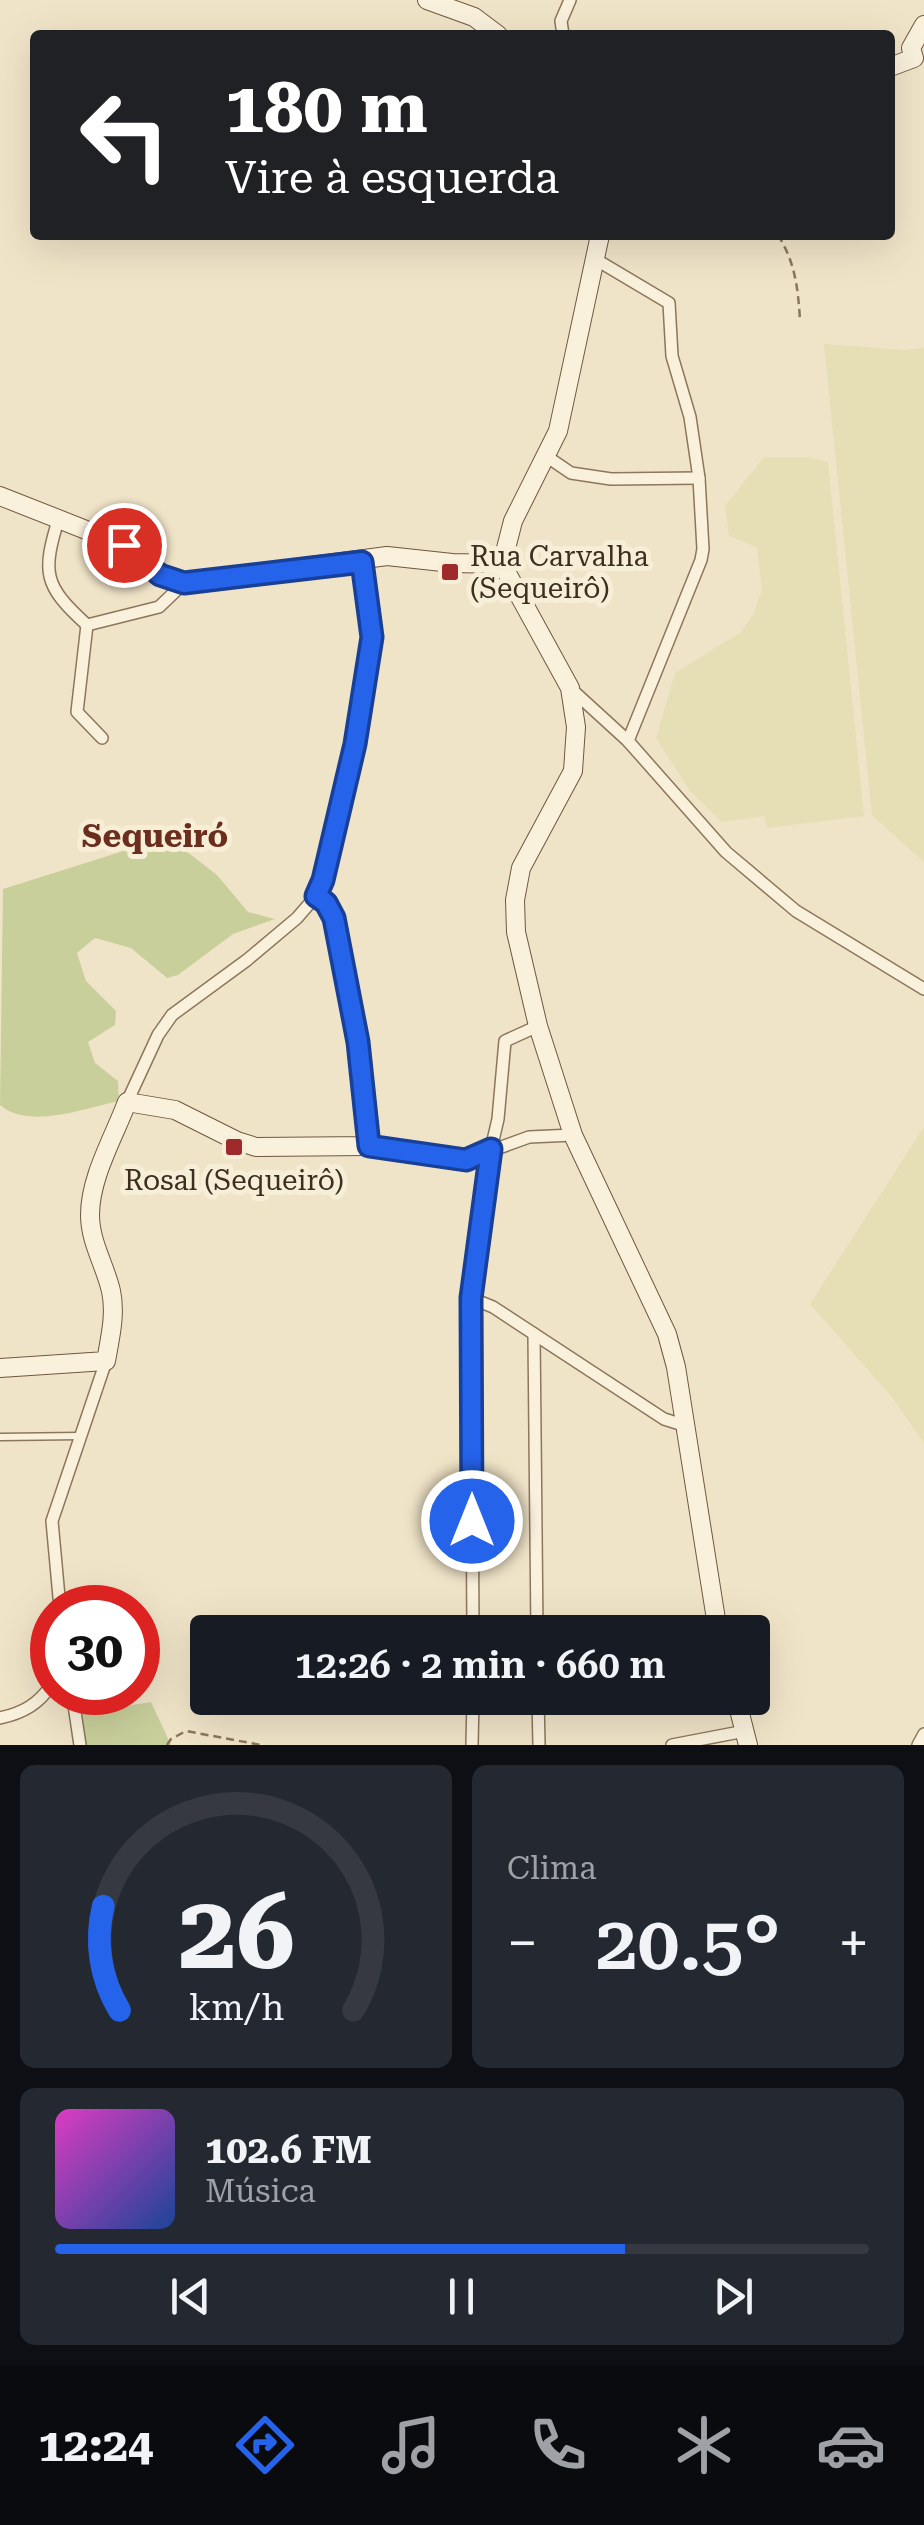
<!DOCTYPE html>
<html lang="pt">
<meta charset="utf-8">
<style>
:root{--surface:#171b24;--page:#242831;--text:#f1f3f6;--muted:#9ea1a6;--line:#363941;--accent:#2563eb}
body{margin:0;font-family:"Roboto Serif",serif;background:var(--page);color:var(--text);height:100vh;display:flex;flex-direction:column;font-size:38px;white-space:nowrap}
*{box-sizing:border-box;margin:0}
p{font-size:32px;color:var(--muted)}
.icon{flex:none;width:55px;height:55px;fill:none;stroke:currentColor;stroke-width:2;stroke-linecap:round;stroke-linejoin:round}
.map{position:relative;height:1745px;overflow:hidden}
.drawer{display:flex;flex-direction:column;gap:20px;padding:20px;background:#0d0f14;flex:1}
.drawer>*{flex:none}
.guide{position:absolute;left:30px;top:30px;width:865px;height:210px;border-radius:10px;box-shadow:0 10px 40px #0002;background:#202124;color:#fff;overflow:hidden}
.speed{position:absolute;left:30px;top:1585px;display:flex;gap:20px;font-size:50px;font-weight:700;text-align:center}
.speed>*{display:grid;place-content:center;width:130px;height:130px;border-radius:50%;background:var(--surface);box-shadow:0 10px 40px #0002;line-height:1}
.speed .limit{border:15px solid #d22;background:#fff;color:#111}
.pin{position:absolute;display:grid;place-items:center;width:85px;height:85px;color:#fff;margin:-42px;border:5px solid #fff;border-radius:50%;box-shadow:0 2px 10px #0007}
.me{position:absolute;width:110px;margin:-55px;rotate:0deg;stroke-linejoin:round;filter:drop-shadow(0 0 8px #0008)}
.turn{display:flex;align-items:center;gap:35px;height:210px;padding:0 30px;font-size:45px}
.turn .icon{width:130px;height:130px;stroke-width:2.5}
.turn b{display:block;font-size:70px;line-height:85px}
.big{font-size:75px;font-weight:600;line-height:1.1}
.drawer .card{flex:1;display:flex;flex-direction:column;justify-content:center;gap:15px;min-width:0;padding:0 35px;border-radius:15px;background:var(--page)}
.drawer .dial{align-items:center;gap:0}
.dial svg{height:260px;overflow:visible;fill:none;stroke:var(--line);stroke-width:7;stroke-linecap:round;text-anchor:middle}
.dial text{fill:var(--text);stroke:none}
.song{display:flex;align-items:center;gap:30px}
.cover{width:120px;height:120px;border-radius:15px;background:linear-gradient(135deg,hsl(310 70% 55%),hsl(220 70% 35%))}
.played{height:10px;border-radius:5px;background:linear-gradient(90deg,var(--accent) 70%,var(--line) 70%)}
.keys{display:flex;justify-content:space-around;direction:ltr}
.heat{display:flex;justify-content:space-between;align-items:center;font-size:55px;direction:ltr}
.drawer .tiles{flex:1;display:grid;gap:20px;grid-template-columns:1fr 1fr}
.card:last-child{grid-column:span 2}
.trip{position:absolute;left:190px;top:1615px;width:580px;height:100px;border-radius:10px;background:var(--surface);box-shadow:0 10px 40px #0002;font-weight:600;line-height:100px;text-align:center}
.menu{display:flex;height:160px;justify-content:space-around;align-items:center;background:#090b0e;color:var(--muted)}
.menu .icon{width:70px;height:70px}
.menu .on{color:var(--accent)}
.menu b{font-size:45px;color:var(--text)}
.map>svg:first-child{display:block}
.farmland{fill:#e6deb5}
.green{fill:#c9cf9b}
.lines{fill:none;stroke-linecap:round;stroke-linejoin:round}
.lane-casing{stroke:#8d765c;stroke-width:9}
.street-casing{stroke:#8d765c;stroke-width:14}
.secondary-casing{stroke:#6f573f;stroke-width:20}
.path{stroke:#8d765c;stroke-width:2.5;stroke-dasharray:8 5;stroke-linecap:butt}
.lane{stroke:#faf1dc;stroke-width:6}
.street{stroke:#faf1dc;stroke-width:11}
.secondary{stroke:#faf1dc;stroke-width:18}
.route-casing{stroke:#184099;stroke-width:25}
.route{stroke:#2563eb;stroke-width:18}
.poi-dot{fill:#9e2a2b;stroke:#f7eed8;stroke-width:4}
.labels{text-anchor:middle;dominant-baseline:central;stroke-width:10;stroke-linejoin:round;paint-order:stroke}
.poi-label{font-size:28px;fill:#3d2e20;stroke:#f7eed8;text-anchor:start}
.quarter-label{font-size:32px;font-weight:bold;fill:#6b2e1e;stroke:#f7eed8}
</style>
<div class="map">
<svg width="924" height="1745" viewBox="0 0 924 1745">
<rect width="100%" height="100%" fill="#f0e4c8"/>
<g class="farmland">
<path d="M824,344L904,350L924,348V862L872,815Z"/>
<path d="M764,457H807L828,462L864,816L767,828L764,816L722,822L690,791L656,738L675,673L741,632L753,615L762,590L757,547L729,536L725,506Z"/>
<path d="M924,1127V1443L891,1396L810,1304Z"/>
</g>
<g class="green">
<path d="M168,837L217,875L248,912L275,919L233,934L178,975L167,978L131,948L95,938L77,953L86,981L116,1011L115,1025L88,1042L95,1063L118,1081L119,1101C85,1108 29,1130 0,1105L3,889Z"/>
<path d="M151,1702L171,1745H82L75,1714Z"/>
</g>
<g class="lines">
<defs>
<path id="lane" d="M0,1437L80,1436"/>
<g id="street">
<path d="M563,35L561,21L570,0"/>
<path d="M595,259L669,303L672,356L690,417L699,478L703,549L701,560L628,741"/>
<path d="M546,456L571,473L611,479L699,478"/>
<path d="M59,517C42,573 43,585 87,625L159,607L184,583"/>
<path d="M87,625L77,712L102,738"/>
<path d="M570,688L628,741L726,852L796,911L924,989"/>
<path d="M127,1102L158,1035L172,1015L247,960L297,918L316,896"/>
<path d="M369,1146L466,1160L529,1137L573,1135"/>
<path d="M471,1298L493,1307L664,1419L683,1425"/>
<path d="M534,1334L537,1632"/>
<path d="M60,1608L52,1521L106,1361"/>
<path d="M473,1632L471,1298L491,1149L498,1119L505,1041L538,1026"/>
<path d="M72,1692L80,1745"/>
<path d="M538,1698L539,1745"/>
<path d="M0,1718C23,1713 39,1704 52,1684"/>
<path d="M472,1745L473,1698"/>
<path d="M672,1745L745,1731"/>
<path d="M918,1745L924,1734"/>
</g>
<g id="secondary">
<path d="M427,0L474,17L498,35"/>
<path d="M890,67L914,58L911,48L924,25"/>
<path d="M600,235L558,431L513,521L502,564L570,688L576,727L573,771L521,868L515,900L516,932L538,1026L573,1135L667,1334L676,1367L718,1632"/>
<path d="M0,496L124,545L160,575L184,583L387,556L452,563L502,564"/>
<path d="M0,1368L106,1361C110,1338 116,1314 111,1291C105,1265 90,1242 90,1215C90,1177 114,1137 127,1102L175,1110L237,1141L256,1147L369,1146L358,1042L335,918L326,903L316,896L323,879L355,744L372,637L362,562"/>
<path d="M736,1698L748,1745"/>
</g>
</defs>
<use href="#lane" class="lane-casing"/>
<use href="#street" class="street-casing"/>
<use href="#secondary" class="secondary-casing"/>
<g class="path">
<path d="M778,235C795,262 798,288 800,320"/>
<path d="M167,1745L171,1739L186,1731L261,1745"/>
</g>
<use href="#lane" class="lane"/>
<use href="#street" class="street"/>
<use href="#secondary" class="secondary"/>
</g>
<g class="lines">
<defs>
<path id="route" d="M124,545L160,575L184,583L362,562L372,637L355,744L323,880L316,896L326,903L334,918L358,1042L369,1146L466,1160L491,1149L471,1298L472,1521"/>
</defs>
<use href="#route" class="route-casing"/>
<use href="#route" class="route"/>
</g>
<g class="poi-dot">
<rect x="440" y="562" width="20" height="20" rx="5"/>
<rect x="224" y="1137" width="20" height="20" rx="5"/>
</g>
<g class="labels">
<g class="poi-label">
<text x="470" y="556">Rua Carvalha<tspan x="470" dy="32">(Sequeirô)</tspan></text>
<text x="234" y="1180" text-anchor="middle">Rosal (Sequeirô)</text>
</g>
<g class="quarter-label">
<text x="155" y="836">Sequeiró</text>
</g>
</g>
</svg>
<div class="speed"><div class="limit">30</div></div>
<div class="pin" style="left:124px;top:545px;background:#d93025"><svg class="icon" aria-label="arrive" viewBox="0 0 24 24"><path d="M6 21V4h12l-3 4 3 4H6"/></svg></div>
<svg class="me" style="left:472px;top:1521px" viewBox="-20 -20 40 40"><circle r="17" fill="#2563eb" stroke="#fff" stroke-width="3"/><path d="M0-11L8 9 0 5-8 9z" fill="#fff"/></svg>
<div class="trip">12:26 · 2 min · 660 m</div>
<div class="guide">
<div class="turn"><svg class="icon" aria-label="left" viewBox="0 0 24 24"><path d="M17 20v-9H6M10 6l-5 5 5 5"/></svg><div><b>180 m</b>Vire à esquerda</div></div>
</div>
</div>
<section class="drawer">
<div class="tiles">
<div class="card dial"><svg viewBox="0 0 100 80">
<path d="M14 69A42 42 0 1 1 86 69"/>
<path d="M14 69A42 42 0 0 1 9 37" stroke="#2563eb"/>
<text x="50" y="56" font-size="32" font-weight="700">26</text>
<text x="50" y="72" font-size="11">km/h</text>
</svg></div>
<div class="card"><p>Clima</p>
<div class="heat"><a>−</a><b class="big">20.5°</b><a>+</a></div>
</div>
<div class="card">
<div class="song"><i class="cover"></i><div><b>102.6 FM</b><p>Música</p></div></div>
<div class="played"></div>
<div class="keys"><svg class="icon" aria-label="previous" viewBox="0 0 24 24"><path d="M18 5L8 12l10 7zM5 5v14"/></svg><svg class="icon" aria-label="pause" viewBox="0 0 24 24"><path d="M8 5v14M16 5v14"/></svg><svg class="icon" aria-label="next" viewBox="0 0 24 24"><path d="M6 5l10 7-10 7zM19 5v14"/></svg></div>
</div>
</div>
</section>
<nav class="menu">
<b>12:24</b>
<svg class="icon on" aria-label="directions" viewBox="0 0 24 24"><path d="M12 3l9 9-9 9-9-9zM9 14v-3h6M13 9l2 2-2 2"/></svg>
<svg class="icon" aria-label="music" viewBox="0 0 24 24"><path d="M9 18V5l10-2v13"/><circle cx="6" cy="18" r="3"/><circle cx="16" cy="16" r="3"/></svg>
<svg class="icon" aria-label="phone" viewBox="0 0 24 24"><path d="M5 4h4l2 5-3 2q2 4 5 5l2-3 5 2v4C11 20 4 13 5 4z"/></svg>
<svg class="icon" aria-label="climate" viewBox="0 0 24 24"><path d="M12 3v18M4 7l16 10M4 17L20 7"/></svg>
<svg class="icon" aria-label="car" viewBox="0 0 24 24"><path d="M5 17H2v-5l4-1 3-4h7l3 4 3 1v5h-3M9 17h6M6 11h13"/><circle cx="7" cy="17" r="2"/><circle cx="17" cy="17" r="2"/></svg>
</nav>
